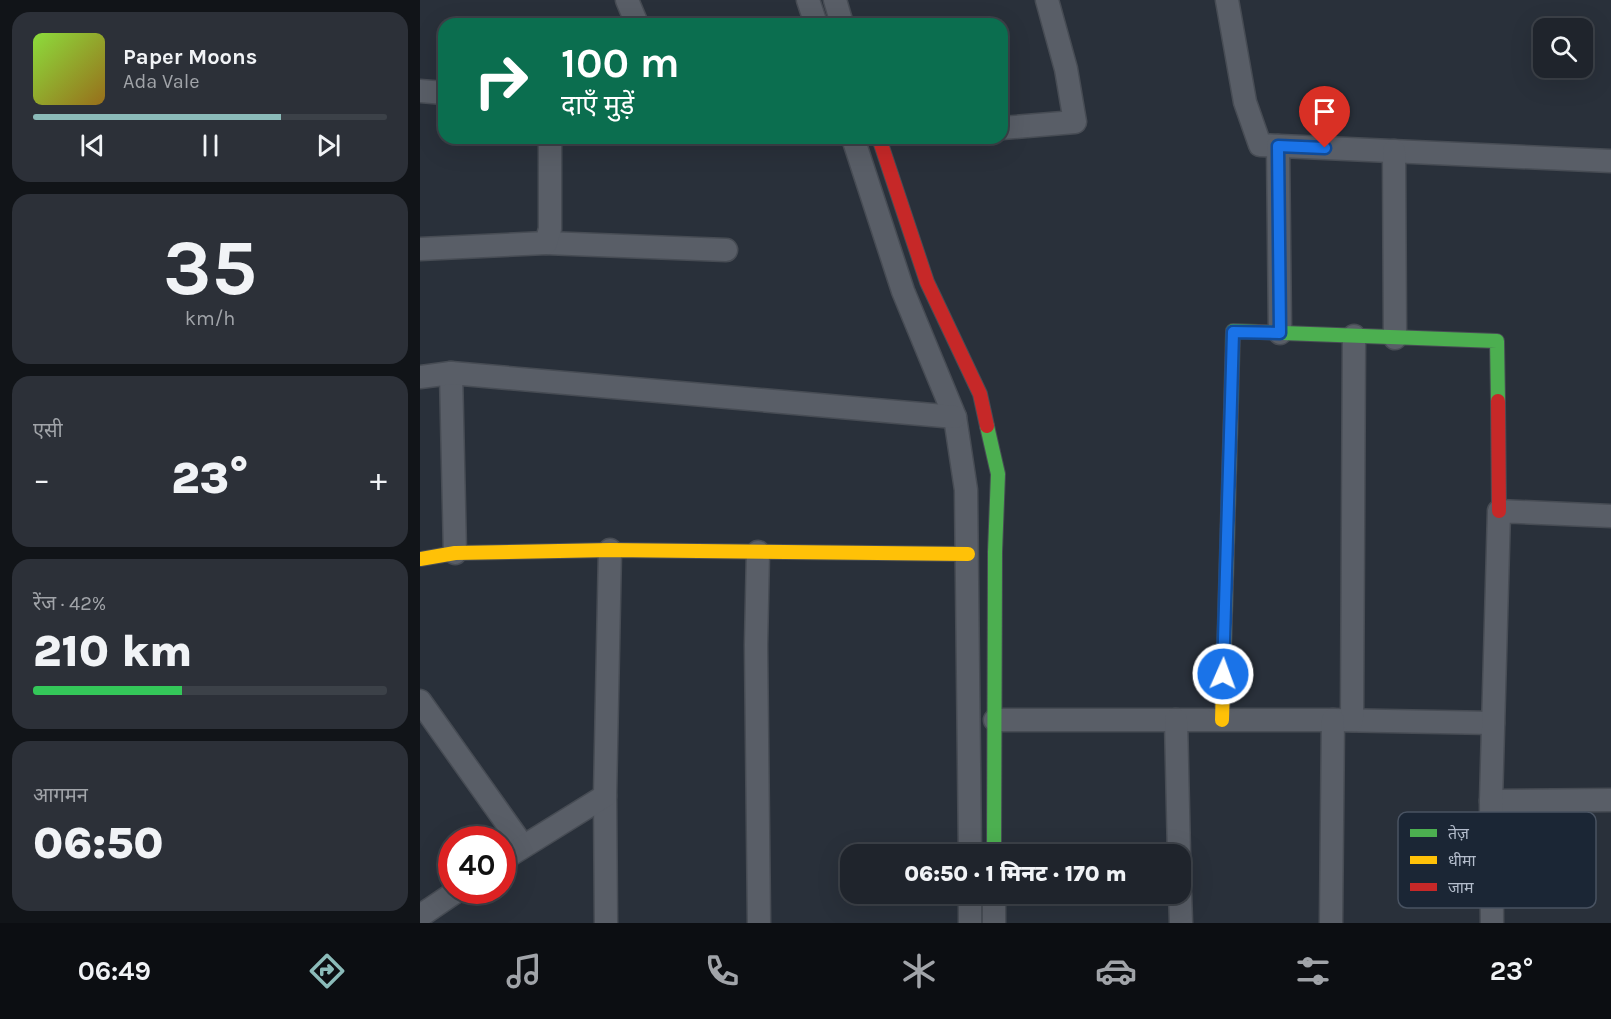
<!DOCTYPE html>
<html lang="hi">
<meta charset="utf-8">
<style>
:root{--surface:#1f242c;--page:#2c3038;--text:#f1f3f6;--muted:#a1a4a9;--line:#3c4148;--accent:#8bbbb9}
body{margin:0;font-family:Karla,"Noto Sans Devanagari",sans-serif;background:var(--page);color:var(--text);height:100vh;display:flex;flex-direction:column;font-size:22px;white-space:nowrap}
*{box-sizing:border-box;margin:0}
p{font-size:20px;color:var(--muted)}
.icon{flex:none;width:33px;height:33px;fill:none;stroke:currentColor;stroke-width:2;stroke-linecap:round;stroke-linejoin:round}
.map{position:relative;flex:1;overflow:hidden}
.drawer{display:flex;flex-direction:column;gap:12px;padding:12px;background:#111418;width:420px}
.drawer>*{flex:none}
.banner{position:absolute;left:18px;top:18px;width:570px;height:126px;border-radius:18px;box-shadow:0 6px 24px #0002,0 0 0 2px var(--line);background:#0b6e4f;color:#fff;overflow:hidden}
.controls{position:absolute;left:1113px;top:18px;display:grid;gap:12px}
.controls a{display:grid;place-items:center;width:60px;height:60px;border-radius:12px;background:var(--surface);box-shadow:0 6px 24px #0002,0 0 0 2px var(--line);font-size:30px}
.speed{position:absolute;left:18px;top:826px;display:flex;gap:12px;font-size:30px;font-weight:700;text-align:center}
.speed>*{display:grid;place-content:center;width:78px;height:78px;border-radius:50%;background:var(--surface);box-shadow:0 6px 24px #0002,0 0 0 2px var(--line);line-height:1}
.speed .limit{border:9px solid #d22;background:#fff;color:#111}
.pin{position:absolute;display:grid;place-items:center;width:51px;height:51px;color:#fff;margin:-62px -26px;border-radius:50% 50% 50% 0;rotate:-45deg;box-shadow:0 0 6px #0007}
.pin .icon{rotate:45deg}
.me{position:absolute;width:66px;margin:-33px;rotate:2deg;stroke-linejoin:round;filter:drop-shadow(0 0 4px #0008)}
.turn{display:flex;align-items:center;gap:21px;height:126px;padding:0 24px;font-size:27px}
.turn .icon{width:78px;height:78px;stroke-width:2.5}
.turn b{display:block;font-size:42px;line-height:51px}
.big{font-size:45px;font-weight:800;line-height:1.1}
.drawer .card{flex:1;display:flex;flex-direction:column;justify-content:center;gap:9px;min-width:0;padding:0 21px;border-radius:18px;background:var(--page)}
.drawer .dial{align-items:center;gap:0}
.dial b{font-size:78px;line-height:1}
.song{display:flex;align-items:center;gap:18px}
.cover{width:72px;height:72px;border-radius:9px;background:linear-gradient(135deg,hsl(90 70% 55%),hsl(40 70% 35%))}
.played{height:6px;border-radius:3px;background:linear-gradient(90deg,var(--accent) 70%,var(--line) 70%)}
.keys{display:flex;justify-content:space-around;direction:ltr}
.heat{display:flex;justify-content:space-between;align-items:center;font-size:33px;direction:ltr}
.charge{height:9px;border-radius:4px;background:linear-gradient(90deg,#34c759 42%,var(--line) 0)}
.trip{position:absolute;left:420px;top:844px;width:351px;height:60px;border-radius:18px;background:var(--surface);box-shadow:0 6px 24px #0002,0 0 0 2px var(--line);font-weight:800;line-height:60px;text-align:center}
.menu{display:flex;height:96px;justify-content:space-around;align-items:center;background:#0c0e12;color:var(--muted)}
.menu .icon{width:42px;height:42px}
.menu .active{color:var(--accent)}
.menu b{font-size:27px;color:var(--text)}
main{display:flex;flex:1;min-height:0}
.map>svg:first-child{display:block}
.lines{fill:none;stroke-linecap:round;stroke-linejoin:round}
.street-casing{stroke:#474c54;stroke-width:25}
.fast-casing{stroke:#474c54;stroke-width:16}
.slow-casing{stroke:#474c54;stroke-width:16}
.jam-casing{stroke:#474c54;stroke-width:16}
.street{stroke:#595e67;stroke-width:22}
.fast{stroke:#4caf50;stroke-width:14}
.slow{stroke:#ffc107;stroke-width:14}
.jam{stroke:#c62828;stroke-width:14}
.route-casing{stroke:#114b97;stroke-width:15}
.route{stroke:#1a73e8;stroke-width:10}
.key{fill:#1b2635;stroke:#495362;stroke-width:1.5}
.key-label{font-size:16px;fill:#b3bccb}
</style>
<main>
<section class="drawer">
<div class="card">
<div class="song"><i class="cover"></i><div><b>Paper Moons</b><p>Ada Vale</p></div></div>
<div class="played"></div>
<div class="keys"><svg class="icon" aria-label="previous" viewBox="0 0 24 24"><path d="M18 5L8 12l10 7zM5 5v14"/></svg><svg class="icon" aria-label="pause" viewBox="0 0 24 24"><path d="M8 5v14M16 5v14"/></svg><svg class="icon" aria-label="next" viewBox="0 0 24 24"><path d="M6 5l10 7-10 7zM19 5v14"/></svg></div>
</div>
<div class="card dial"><b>35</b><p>km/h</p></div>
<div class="card"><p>एसी</p>
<div class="heat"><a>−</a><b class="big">23°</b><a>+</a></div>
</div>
<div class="card"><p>रेंज · 42%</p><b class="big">210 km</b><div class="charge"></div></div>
<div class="card"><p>आगमन</p><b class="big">06:50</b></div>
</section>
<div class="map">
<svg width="1191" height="923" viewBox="0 0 1191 923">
<rect width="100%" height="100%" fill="#29303a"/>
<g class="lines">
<defs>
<g id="street">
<path d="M207,0L217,24"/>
<path d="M388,0L396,24"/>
<path d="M415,0L422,24"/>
<path d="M807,0L825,102L840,145L1191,161"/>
<path d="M0,91L24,93"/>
<path d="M582,128L655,122L646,69L627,0"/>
<path d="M433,138L483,291L535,417L546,490L550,855"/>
<path d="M858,146L860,333"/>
<path d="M974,151L975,338"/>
<path d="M126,243L306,250"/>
<path d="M0,249L126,243L130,229V138"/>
<path d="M31,373L35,553"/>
<path d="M0,377L31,373L535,417"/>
<path d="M338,552L336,645L339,923"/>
<path d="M0,701L103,846"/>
<path d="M575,720H913L1073,723"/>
<path d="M756,720L759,855"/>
<path d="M932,720L934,336"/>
<path d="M185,796L186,923"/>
<path d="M1071,801L1191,800"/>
<path d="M82,860L185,796L190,550"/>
<path d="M550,894V923"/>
<path d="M760,894L761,923"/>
<path d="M0,916L37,891"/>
<path d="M574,923V894"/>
<path d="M911,923L913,720"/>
<path d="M1072,923L1071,801L1079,511L1191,516"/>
</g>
<g id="fast">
<path d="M811,407L813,331L1077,341L1078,401"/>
<path d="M567,426L578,474L575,552L574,855"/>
</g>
<g id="slow">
<path d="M0,559L35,553L190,550L548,554"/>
<path d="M802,720L811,407"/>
</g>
<g id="jam">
<path d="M459,138L507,282L560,394L567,426"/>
<path d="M1078,401L1079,511"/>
</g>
</defs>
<use href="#street" class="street-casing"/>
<use href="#fast" class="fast-casing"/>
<use href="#slow" class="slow-casing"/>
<use href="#jam" class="jam-casing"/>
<use href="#street" class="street"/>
<use href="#fast" class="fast"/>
<use href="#slow" class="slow"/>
<use href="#jam" class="jam"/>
</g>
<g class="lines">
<defs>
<path id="route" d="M803,674L813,332L860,333L858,146L905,148"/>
</defs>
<use href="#route" class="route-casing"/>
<use href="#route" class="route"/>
</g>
<rect x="978" y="812" width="198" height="96" rx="9" class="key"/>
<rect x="990" y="829" width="27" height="8" fill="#4caf50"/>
<rect x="990" y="856" width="27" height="8" fill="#ffc107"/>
<rect x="990" y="883" width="27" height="8" fill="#c62828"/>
<g class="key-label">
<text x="1028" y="839">तेज़</text>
<text x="1028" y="866">धीमा</text>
<text x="1028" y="893">जाम</text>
</g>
</svg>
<div class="controls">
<a><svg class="icon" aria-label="search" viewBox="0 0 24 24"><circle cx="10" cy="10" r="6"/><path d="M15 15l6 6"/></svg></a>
</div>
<div class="speed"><div class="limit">40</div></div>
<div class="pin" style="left:905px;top:148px;background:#d93025"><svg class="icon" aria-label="arrive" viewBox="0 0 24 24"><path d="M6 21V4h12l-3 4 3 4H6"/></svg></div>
<svg class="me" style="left:803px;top:674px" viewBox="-20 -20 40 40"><circle r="17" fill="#1a73e8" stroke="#fff" stroke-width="3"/><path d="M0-11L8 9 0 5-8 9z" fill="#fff"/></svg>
<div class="trip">06:50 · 1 मिनट · 170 m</div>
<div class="banner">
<div class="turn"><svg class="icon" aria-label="right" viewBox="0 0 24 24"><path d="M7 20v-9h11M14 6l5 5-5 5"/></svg><div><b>100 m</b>दाएँ मुड़ें</div></div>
</div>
</div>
</main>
<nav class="menu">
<b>06:49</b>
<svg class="icon active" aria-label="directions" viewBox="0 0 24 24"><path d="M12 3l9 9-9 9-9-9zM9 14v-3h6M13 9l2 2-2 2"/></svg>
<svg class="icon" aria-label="music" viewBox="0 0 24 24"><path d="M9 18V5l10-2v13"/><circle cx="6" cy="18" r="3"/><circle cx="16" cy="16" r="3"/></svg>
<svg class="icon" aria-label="phone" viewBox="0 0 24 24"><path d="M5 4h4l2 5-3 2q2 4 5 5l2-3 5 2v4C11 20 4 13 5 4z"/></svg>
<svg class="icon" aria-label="climate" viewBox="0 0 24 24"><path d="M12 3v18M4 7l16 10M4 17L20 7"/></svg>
<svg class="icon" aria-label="car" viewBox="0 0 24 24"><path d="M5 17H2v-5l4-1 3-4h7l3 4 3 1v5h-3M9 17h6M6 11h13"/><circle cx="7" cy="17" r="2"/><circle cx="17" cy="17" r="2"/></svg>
<svg class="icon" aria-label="filters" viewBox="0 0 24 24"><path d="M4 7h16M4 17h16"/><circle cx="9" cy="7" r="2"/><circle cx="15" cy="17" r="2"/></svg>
<b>23°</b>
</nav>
